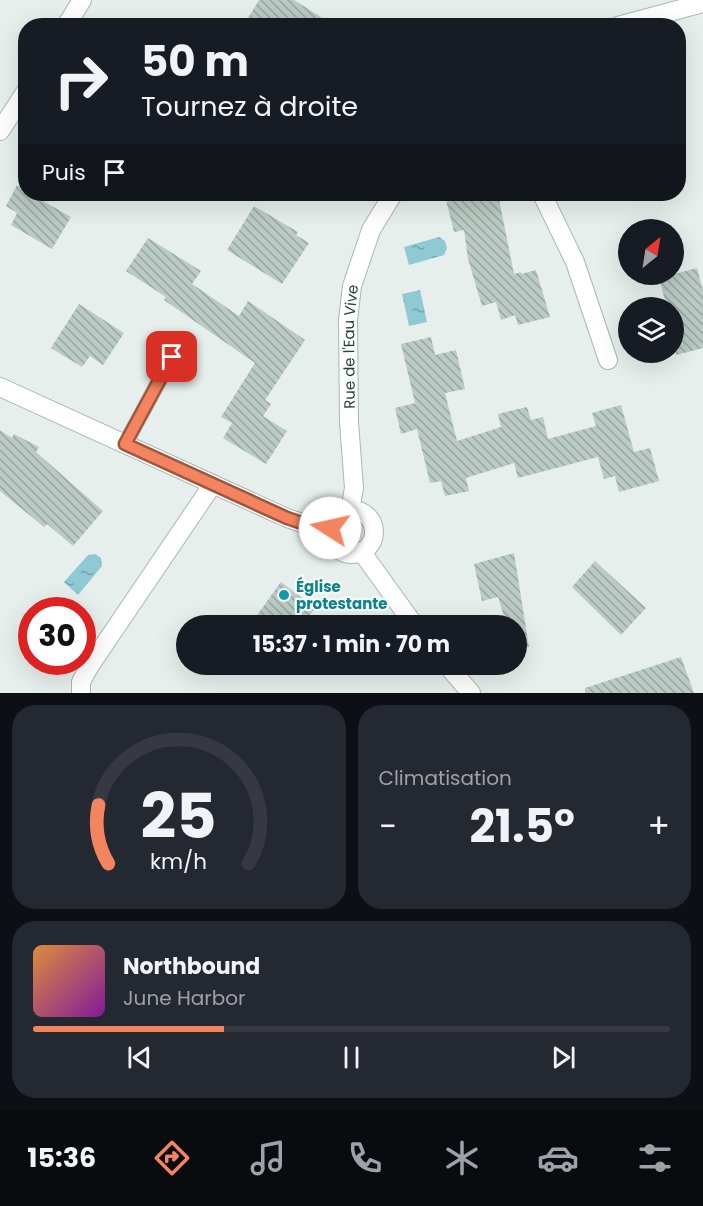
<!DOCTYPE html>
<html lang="fr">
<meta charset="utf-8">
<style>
:root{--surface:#171b24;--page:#242831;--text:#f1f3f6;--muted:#9ea1a6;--line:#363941;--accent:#f4845f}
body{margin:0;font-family:Poppins,sans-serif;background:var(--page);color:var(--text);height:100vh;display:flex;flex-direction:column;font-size:22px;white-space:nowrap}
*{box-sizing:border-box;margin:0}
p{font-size:20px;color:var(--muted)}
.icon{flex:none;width:33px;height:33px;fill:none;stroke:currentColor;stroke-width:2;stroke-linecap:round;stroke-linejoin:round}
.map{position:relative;height:693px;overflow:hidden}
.sheet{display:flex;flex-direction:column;gap:12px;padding:12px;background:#0d0f14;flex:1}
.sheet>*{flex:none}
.guide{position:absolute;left:18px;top:18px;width:668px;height:183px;border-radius:24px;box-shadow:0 6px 24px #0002;background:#171b24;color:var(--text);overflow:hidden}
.needle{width:39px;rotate:30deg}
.buttons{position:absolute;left:618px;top:219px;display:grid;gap:12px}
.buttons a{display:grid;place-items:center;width:66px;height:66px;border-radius:50%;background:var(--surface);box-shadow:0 6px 24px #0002;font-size:30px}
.speed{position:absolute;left:18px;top:597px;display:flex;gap:12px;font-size:30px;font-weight:700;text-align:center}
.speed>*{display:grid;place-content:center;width:78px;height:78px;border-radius:50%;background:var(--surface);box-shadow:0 6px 24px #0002;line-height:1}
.speed .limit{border:9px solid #d22;background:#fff;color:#111}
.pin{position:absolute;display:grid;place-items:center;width:51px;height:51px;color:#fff;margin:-26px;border-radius:12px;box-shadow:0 3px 9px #0006}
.me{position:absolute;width:66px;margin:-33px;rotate:280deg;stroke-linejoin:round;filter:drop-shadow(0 0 4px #0008)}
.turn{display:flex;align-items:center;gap:21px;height:126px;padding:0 24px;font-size:27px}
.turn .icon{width:78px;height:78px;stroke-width:2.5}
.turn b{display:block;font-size:42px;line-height:51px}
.then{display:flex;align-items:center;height:57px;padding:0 24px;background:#0003;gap:12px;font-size:22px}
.big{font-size:45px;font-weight:700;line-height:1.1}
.sheet .card{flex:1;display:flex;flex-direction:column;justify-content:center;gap:9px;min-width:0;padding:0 21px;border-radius:24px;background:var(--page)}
.sheet .dial{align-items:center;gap:0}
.dial svg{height:156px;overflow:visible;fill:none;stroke:var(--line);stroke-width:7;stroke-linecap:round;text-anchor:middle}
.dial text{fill:var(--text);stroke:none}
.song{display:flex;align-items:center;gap:18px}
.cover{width:72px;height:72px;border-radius:9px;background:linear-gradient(135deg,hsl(30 70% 55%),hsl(290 70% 35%))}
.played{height:6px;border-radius:3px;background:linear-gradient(90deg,var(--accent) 30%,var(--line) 30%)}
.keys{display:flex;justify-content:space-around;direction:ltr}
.heat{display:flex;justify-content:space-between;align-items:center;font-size:33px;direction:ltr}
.sheet .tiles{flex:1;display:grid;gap:12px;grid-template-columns:1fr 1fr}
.card:last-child{grid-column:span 2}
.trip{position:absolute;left:176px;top:615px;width:351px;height:60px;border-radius:30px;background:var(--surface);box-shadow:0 6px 24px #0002;font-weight:700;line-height:60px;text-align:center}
.dock{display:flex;height:96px;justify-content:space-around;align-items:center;background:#090b0e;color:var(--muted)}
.dock .icon{width:42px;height:42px}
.dock .selected{color:var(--accent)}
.dock b{font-size:27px;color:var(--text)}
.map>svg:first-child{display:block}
.water{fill:url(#water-ripples)}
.building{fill:url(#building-back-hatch)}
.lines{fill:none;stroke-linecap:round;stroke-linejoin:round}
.lane-casing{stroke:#a8b8b2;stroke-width:16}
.street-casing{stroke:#a8b8b2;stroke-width:20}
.lane{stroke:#fff;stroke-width:15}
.street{stroke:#fff;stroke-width:18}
.route-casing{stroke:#9f563e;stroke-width:15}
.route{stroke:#f4845f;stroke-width:10}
.culture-dot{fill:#0f9aa8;stroke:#f7fbf9;stroke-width:2}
.labels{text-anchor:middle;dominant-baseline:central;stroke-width:4.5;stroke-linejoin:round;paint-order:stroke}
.street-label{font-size:15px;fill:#24423a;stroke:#f7fbf9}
.culture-label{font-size:15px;font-weight:bold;fill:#0d838f;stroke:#f7fbf9;text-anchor:start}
</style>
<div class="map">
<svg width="703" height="693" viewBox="0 0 703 693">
<defs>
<pattern id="water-ripples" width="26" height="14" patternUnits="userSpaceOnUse" patternTransform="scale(1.5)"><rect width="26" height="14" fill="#8ec9d4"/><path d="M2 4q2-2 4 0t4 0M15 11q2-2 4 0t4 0" fill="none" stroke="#74a5ad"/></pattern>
<pattern id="building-back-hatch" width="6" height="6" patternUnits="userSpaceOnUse" patternTransform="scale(1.5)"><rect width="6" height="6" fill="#bbcac4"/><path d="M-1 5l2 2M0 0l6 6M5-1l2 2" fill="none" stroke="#98a6a0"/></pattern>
</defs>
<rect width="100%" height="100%" fill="#e6efeb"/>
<g class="water">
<path d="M439,237L445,241L447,248L444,255L409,265L404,247Z"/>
<path d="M420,290L427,322L409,326L402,294Z"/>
<path d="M95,554L101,558L102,566L78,595L64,582L88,555Z"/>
</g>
<g class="building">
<path d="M259,0H294L335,26H243Z"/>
<path d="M17,185L26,190V194H31L71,217L52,249L11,225L17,213L6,206Z"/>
<path d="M458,194H498L514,274L521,272V274L536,270L550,317L518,325L515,315L501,320L496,302L482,306L468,259L464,230L454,232L445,196Z"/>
<path d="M254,206L298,232L296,235L309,243L282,284L227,250Z"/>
<path d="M148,238L201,271L192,284L239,316L248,301L305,340L265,400L271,404L263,416L287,431L266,464L223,438L232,423L221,417L255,363L164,300L166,297L126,271Z"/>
<path d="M697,268L703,291V348L676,355L674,341V308H667L659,278Z"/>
<path d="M79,304L124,333L103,365L90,356L82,367L51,348Z"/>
<path d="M431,337L435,355L456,350L465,389L445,393L457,441L501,427L498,414L527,407L531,420L543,417L548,439L596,426L592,413L621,405L634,452L650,448L659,481L619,492L615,476L604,479L598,457L518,478L514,463L466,478L469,491L445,496L441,481L430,483L417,429L401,434L395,408L415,403L401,344Z"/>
<path d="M0,430L12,438L14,434L39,447L36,452L103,511L73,546L47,524L44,527L0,491Z"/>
<path d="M514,553L529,647L516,651V626H507L498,597L482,601L474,564Z"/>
<path d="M595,561L646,608L621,635L572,587Z"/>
<path d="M281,582L315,608L302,626H249Z"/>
<path d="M681,657L694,693H585V688Z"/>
</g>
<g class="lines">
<defs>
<path id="lane" d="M125,444L172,357"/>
<g id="street">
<path d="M66,26L82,0"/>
<path d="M618,26L703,3"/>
<path d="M0,131L26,91"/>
<path d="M542,194L575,262L608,360"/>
<path d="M0,387L287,518L308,525L330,528"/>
<path id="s1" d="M350,510L354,488L349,422L348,320L352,286L371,230L393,194"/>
<circle cx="352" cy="532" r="22"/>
<path d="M361,551L415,626"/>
<path d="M446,664L471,693"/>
<path d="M81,693V682L89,667L213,484"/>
</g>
</defs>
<use href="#lane" class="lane-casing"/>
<use href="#street" class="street-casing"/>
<use href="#lane" class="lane"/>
<use href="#street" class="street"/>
</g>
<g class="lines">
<defs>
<path id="route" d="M172,357L125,444L287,518L308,525L330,528"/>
</defs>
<use href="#route" class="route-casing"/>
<use href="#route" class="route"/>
</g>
<circle class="culture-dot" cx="284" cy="595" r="6"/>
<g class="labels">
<g class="street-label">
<text stroke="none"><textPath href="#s1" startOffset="164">Rue de l'Eau Vive</textPath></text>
</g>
<g class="culture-label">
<text x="296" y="586">Église<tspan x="296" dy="17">protestante</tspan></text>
</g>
</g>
</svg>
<div class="buttons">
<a><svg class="needle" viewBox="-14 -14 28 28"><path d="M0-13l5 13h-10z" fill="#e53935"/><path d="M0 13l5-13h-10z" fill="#9ea1a6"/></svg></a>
<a><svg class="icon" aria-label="layers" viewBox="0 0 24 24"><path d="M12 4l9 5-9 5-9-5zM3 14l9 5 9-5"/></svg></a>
</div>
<div class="speed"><div class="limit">30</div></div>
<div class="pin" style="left:172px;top:357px;background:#d93025"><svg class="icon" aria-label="arrive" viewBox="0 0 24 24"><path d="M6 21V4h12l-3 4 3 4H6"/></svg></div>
<svg class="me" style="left:330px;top:528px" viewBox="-20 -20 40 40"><circle r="19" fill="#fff"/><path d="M0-13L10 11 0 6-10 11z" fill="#f4845f"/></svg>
<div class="trip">15:37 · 1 min · 70 m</div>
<div class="guide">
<div class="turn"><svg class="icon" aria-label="right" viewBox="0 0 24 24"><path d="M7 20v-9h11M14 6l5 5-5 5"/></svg><div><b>50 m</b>Tournez à droite</div></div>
<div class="then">Puis<svg class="icon" aria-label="arrive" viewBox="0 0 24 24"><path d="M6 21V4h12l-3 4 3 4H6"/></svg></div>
</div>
</div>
<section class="sheet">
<div class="tiles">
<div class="card dial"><svg viewBox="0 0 100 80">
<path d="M14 69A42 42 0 1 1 86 69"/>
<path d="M14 69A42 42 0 0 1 9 39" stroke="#f4845f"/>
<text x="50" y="56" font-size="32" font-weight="700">25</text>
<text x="50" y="72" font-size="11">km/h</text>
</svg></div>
<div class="card"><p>Climatisation</p>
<div class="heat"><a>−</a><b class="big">21.5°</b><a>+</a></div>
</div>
<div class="card">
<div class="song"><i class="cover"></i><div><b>Northbound</b><p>June Harbor</p></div></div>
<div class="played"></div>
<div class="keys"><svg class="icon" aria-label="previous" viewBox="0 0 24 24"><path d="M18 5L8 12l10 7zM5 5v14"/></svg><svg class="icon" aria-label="pause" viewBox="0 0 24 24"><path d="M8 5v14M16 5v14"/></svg><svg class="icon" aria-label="next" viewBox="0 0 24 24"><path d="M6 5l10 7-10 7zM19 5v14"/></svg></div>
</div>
</div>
</section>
<nav class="dock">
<b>15:36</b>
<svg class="icon selected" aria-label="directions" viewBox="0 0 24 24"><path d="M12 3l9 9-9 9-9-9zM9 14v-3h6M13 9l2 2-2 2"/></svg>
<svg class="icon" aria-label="music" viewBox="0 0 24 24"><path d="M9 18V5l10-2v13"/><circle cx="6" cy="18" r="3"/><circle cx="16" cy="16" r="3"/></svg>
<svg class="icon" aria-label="phone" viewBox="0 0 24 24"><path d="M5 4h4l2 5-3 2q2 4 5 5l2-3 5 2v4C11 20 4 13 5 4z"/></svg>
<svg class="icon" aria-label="climate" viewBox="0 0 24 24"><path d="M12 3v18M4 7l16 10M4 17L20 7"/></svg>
<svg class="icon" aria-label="car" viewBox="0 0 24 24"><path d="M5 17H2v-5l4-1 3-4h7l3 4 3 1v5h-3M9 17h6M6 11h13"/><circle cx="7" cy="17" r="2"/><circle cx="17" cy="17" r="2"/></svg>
<svg class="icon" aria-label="filters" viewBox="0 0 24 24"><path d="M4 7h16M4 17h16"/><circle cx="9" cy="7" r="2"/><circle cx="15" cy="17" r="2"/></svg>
</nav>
